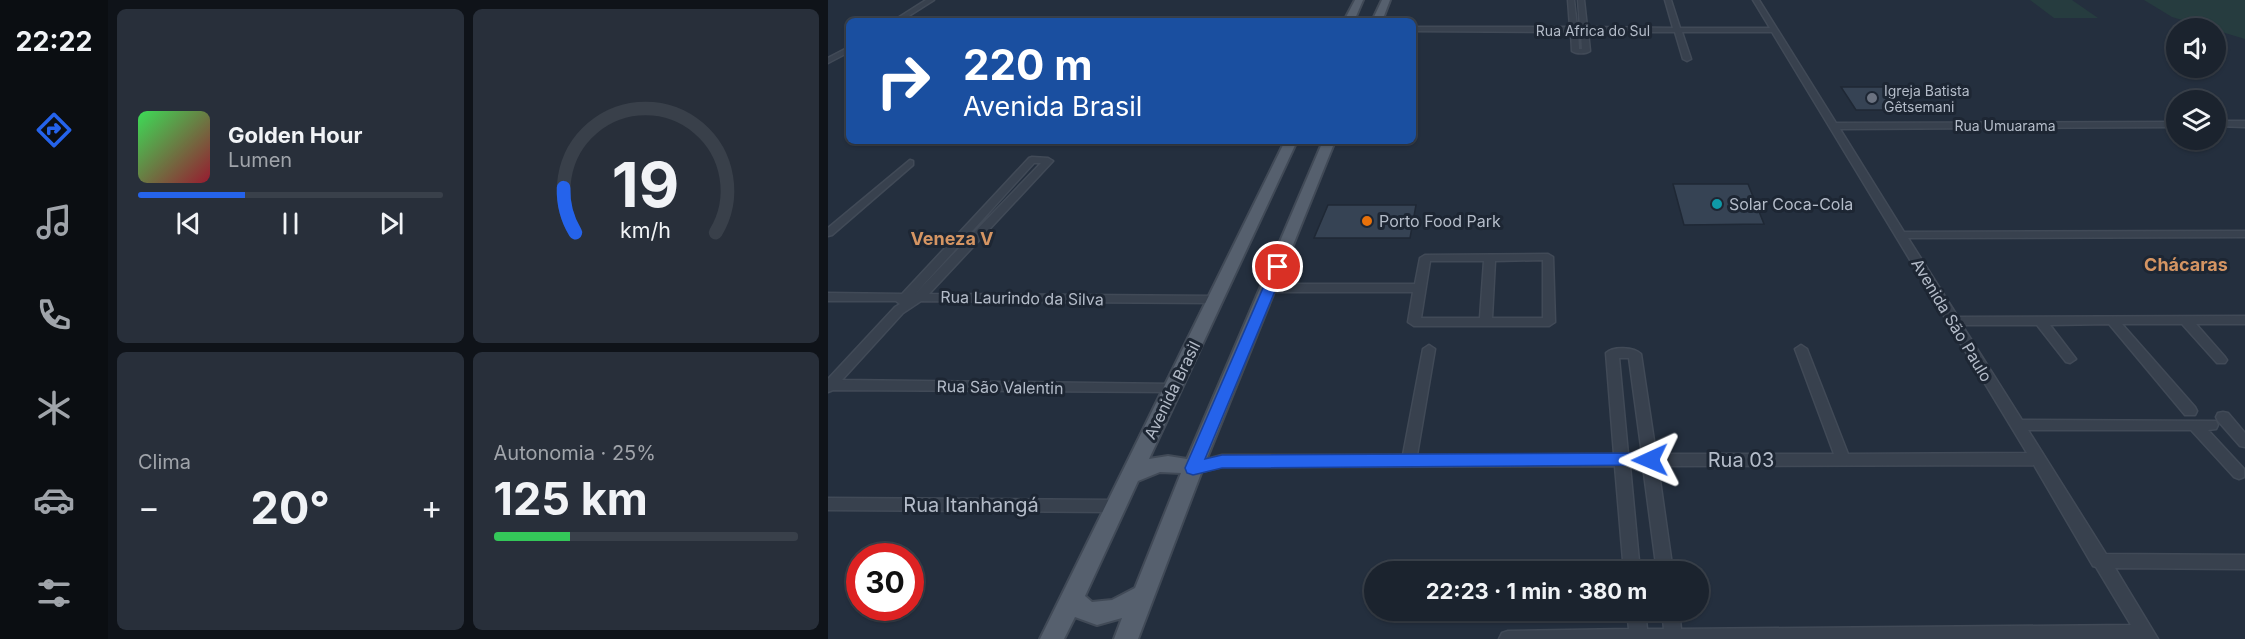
<!DOCTYPE html>
<html lang="pt">
<meta charset="utf-8">
<style>
:root{--surface:#1b232e;--page:#282f3a;--text:#f1f3f6;--muted:#a0a4aa;--line:#39404a;--accent:#2563eb}
body{margin:0;font-family:Inter,sans-serif;background:var(--page);color:var(--text);height:100vh;display:flex;flex-direction:column;font-size:22px;white-space:nowrap}
*{box-sizing:border-box;margin:0}
p{font-size:20px;color:var(--muted)}
.icon{flex:none;width:33px;height:33px;fill:none;stroke:currentColor;stroke-width:2;stroke-linecap:round;stroke-linejoin:round}
.map{position:relative;flex:1;overflow:hidden}
.side{display:flex;flex-direction:column;gap:9px;padding:9px;background:#0f1319;width:720px}
.side>*{flex:none}
.top-card{position:absolute;left:18px;top:18px;width:570px;height:126px;border-radius:9px;box-shadow:0 2px 4px #0004,0 0 0 2px var(--line);background:#1a4fa0;color:#fff;overflow:hidden}
.tools{position:absolute;left:1338px;top:18px;display:grid;gap:12px}
.tools a{display:grid;place-items:center;width:60px;height:60px;border-radius:50%;background:var(--surface);box-shadow:0 2px 4px #0004,0 0 0 2px var(--line);font-size:30px}
.speed{position:absolute;left:18px;top:543px;display:flex;gap:12px;font-size:30px;font-weight:700;text-align:center}
.speed>*{display:grid;place-content:center;width:78px;height:78px;border-radius:50%;background:var(--surface);box-shadow:0 2px 4px #0004,0 0 0 2px var(--line);line-height:1}
.speed .limit{border:9px solid #d22;background:#fff;color:#111}
.pin{position:absolute;display:grid;place-items:center;width:51px;height:51px;color:#fff;margin:-26px;border:3px solid #fff;border-radius:50%;box-shadow:0 2px 6px #0007}
.me{position:absolute;width:66px;margin:-33px;rotate:269deg;stroke-linejoin:round;filter:drop-shadow(0 0 4px #0008)}
.turn{display:flex;align-items:center;gap:21px;height:126px;padding:0 18px;font-size:27px}
.turn .icon{width:78px;height:78px;stroke-width:2.5}
.turn b{display:block;font-size:42px;line-height:51px}
.big{font-size:45px;font-weight:700;line-height:1.1}
.side .tile{flex:1;display:flex;flex-direction:column;justify-content:center;gap:9px;min-width:0;padding:0 21px;border-radius:9px;background:var(--page)}
.side .dial{align-items:center;gap:0}
.dial svg{height:156px;overflow:visible;fill:none;stroke:var(--line);stroke-width:7;stroke-linecap:round;text-anchor:middle}
.dial text{fill:var(--text);stroke:none}
.song{display:flex;align-items:center;gap:18px}
.cover{width:72px;height:72px;border-radius:9px;background:linear-gradient(135deg,hsl(130 70% 55%),hsl(350 70% 35%))}
.played{height:6px;border-radius:3px;background:linear-gradient(90deg,var(--accent) 35%,var(--line) 35%)}
.keys{display:flex;justify-content:space-around;direction:ltr}
.heat{display:flex;justify-content:space-between;align-items:center;font-size:33px;direction:ltr}
.charge{height:9px;border-radius:4px;background:linear-gradient(90deg,#34c759 25%,var(--line) 0)}
.side .tiles{flex:1;display:grid;gap:9px;grid-template-columns:repeat(2,1fr)}
.trip{position:absolute;left:536px;top:561px;width:345px;height:60px;border-radius:30px;background:var(--surface);box-shadow:0 2px 4px #0004,0 0 0 2px var(--line);font-weight:700;line-height:60px;text-align:center}
main{display:flex;flex:1;min-height:0}
.dock{display:flex;flex-direction:column;width:108px;justify-content:space-around;align-items:center;background:#0b0e12;color:var(--muted)}
.dock .icon{width:42px;height:42px}
.dock .current{color:var(--accent)}
.dock b{font-size:27px;color:var(--text)}
.map>svg:first-child{display:block}
.green{fill:#263c3f}
.building{fill:#364354;stroke:#1f2835;stroke-width:1.5}
.lines{fill:none;stroke-linecap:round;stroke-linejoin:round}
.minor-casing{stroke:#414a57;stroke-width:3}
.major-casing{stroke:#414a57;stroke-width:4}
.minor{fill:#38414e;fill-rule:evenodd}
.major{fill:#56606e;fill-rule:evenodd}
.route{fill:#2563eb;stroke:#184099;stroke-width:1.5}
.worship-dot{fill:#6b7280;stroke:#1d2633;stroke-width:2}
.culture-dot{fill:#0f9aa8;stroke:#1d2633;stroke-width:2}
.food-dot{fill:#e8710a;stroke:#1d2633;stroke-width:2}
.labels{text-anchor:middle;dominant-baseline:central;stroke-width:6;stroke-linejoin:round;paint-order:stroke}
.far-street-label{font-size:14px;fill:#b4bcc9;stroke:#1d2633}
.far-poi-label{font-size:14px;fill:#b4bcc9;stroke:#1d2633;text-anchor:start}
.poi-label{font-size:16px;fill:#b4bcc9;stroke:#1d2633;text-anchor:start}
.street-label{font-size:16px;fill:#b4bcc9;stroke:#1d2633}
.neighbourhood-label{font-size:18px;font-weight:bold;fill:#d59563;stroke:#1d2633}
.near-street-label{font-size:20px;fill:#b4bcc9;stroke:#1d2633}
</style>
<main>
<nav class="dock">
<b>22:22</b>
<svg class="icon current" aria-label="directions" viewBox="0 0 24 24"><path d="M12 3l9 9-9 9-9-9zM9 14v-3h6M13 9l2 2-2 2"/></svg>
<svg class="icon" aria-label="music" viewBox="0 0 24 24"><path d="M9 18V5l10-2v13"/><circle cx="6" cy="18" r="3"/><circle cx="16" cy="16" r="3"/></svg>
<svg class="icon" aria-label="phone" viewBox="0 0 24 24"><path d="M5 4h4l2 5-3 2q2 4 5 5l2-3 5 2v4C11 20 4 13 5 4z"/></svg>
<svg class="icon" aria-label="climate" viewBox="0 0 24 24"><path d="M12 3v18M4 7l16 10M4 17L20 7"/></svg>
<svg class="icon" aria-label="car" viewBox="0 0 24 24"><path d="M5 17H2v-5l4-1 3-4h7l3 4 3 1v5h-3M9 17h6M6 11h13"/><circle cx="7" cy="17" r="2"/><circle cx="17" cy="17" r="2"/></svg>
<svg class="icon" aria-label="filters" viewBox="0 0 24 24"><path d="M4 7h16M4 17h16"/><circle cx="9" cy="7" r="2"/><circle cx="15" cy="17" r="2"/></svg>
</nav>
<section class="side">
<div class="tiles">
<div class="tile">
<div class="song"><i class="cover"></i><div><b>Golden Hour</b><p>Lumen</p></div></div>
<div class="played"></div>
<div class="keys"><svg class="icon" aria-label="previous" viewBox="0 0 24 24"><path d="M18 5L8 12l10 7zM5 5v14"/></svg><svg class="icon" aria-label="pause" viewBox="0 0 24 24"><path d="M8 5v14M16 5v14"/></svg><svg class="icon" aria-label="next" viewBox="0 0 24 24"><path d="M6 5l10 7-10 7zM19 5v14"/></svg></div>
</div>
<div class="tile dial"><svg viewBox="0 0 100 80">
<path d="M14 69A42 42 0 1 1 86 69"/>
<path d="M14 69A42 42 0 0 1 8 46" stroke="#2563eb"/>
<text x="50" y="56" font-size="32" font-weight="700">19</text>
<text x="50" y="72" font-size="11">km/h</text>
</svg></div>
<div class="tile"><p>Clima</p>
<div class="heat"><a>−</a><b class="big">20°</b><a>+</a></div>
</div>
<div class="tile"><p>Autonomia · 25%</p><b class="big">125 km</b><div class="charge"></div></div>
</div>
</section>
<div class="map">
<svg width="1417" height="639" viewBox="0 0 1417 639">
<rect width="100%" height="100%" fill="#242f3e"/>
<g class="green">
<path d="M1202,0H1244L1270,18H1226Z"/>
<path d="M1316,0H1417V39L1344,17Z"/>
</g>
<g class="building">
<path d="M1013,87H1060L1076,110H1028Z"/>
<path d="M845,184H920L936,224L856,225Z"/>
<path d="M500,205H588L582,238H486Z"/>
</g>
<g class="lines">
<defs>
<g id="minor">
<path d="M98,0H106L73,21H65Z"/>
<path d="M740,0H746L749,27H752L750,0H756L759,27L845,28L837,0H843L852,28H942L925,0H931L1008,123L1348,122V127L1012,129L1076,232L1417,231V237L1080,238L1130,317L1417,316V324H1368L1397,357L1399,360L1397,363H1389L1354,324H1294L1367,407L1369,411L1367,415H1357L1281,324L1222,325L1248,359L1242,363L1238,362L1209,325H1134L1194,420L1388,421L1390,425L1388,429L1380,430L1416,469V477L1411,479L1406,477L1363,430H1200L1278,554L1417,555V569L1287,568L1330,639H671L674,633L680,631L801,629L799,610H817L819,629H836L834,610H851L853,629L1303,625L1268,567L1265,566L1206,465L830,466L845,572H829L815,466H802L812,572H796L787,466L394,467L365,474L360,472L358,468L360,464L394,455H575L595,349L601,345L607,349L589,455L786,454L778,353C785,346 806,347 813,354L828,454H1006L967,349L973,345L979,349L1020,454L1199,453L944,32H854L863,59L859,61L855,59L847,32H760L762,51C758,54 748,54 744,51L743,32L585,31V27H742ZM750,32H753L754,49H751ZM791,358H801L814,454H800Z"/>
<path d="M21,47V52L0,63V58Z"/>
<path d="M1417,121V127L1388,126V121Z"/>
<path d="M204,157L220,158L225,161L101,294L387,296L391,297L393,300L391,303L93,301L75,313L14,380L344,384L349,386L351,389L349,392L5,390L0,392V379L67,307L72,304L68,301H0V293L74,294L201,158ZM206,163H213L87,294Z"/>
<path d="M82,160L85,161V165L4,235L0,236V228Z"/>
<path d="M720,254L725,257L727,322L721,326H586L580,322L585,292H442L436,288L442,284H587L592,258L597,255ZM715,260V318H664L667,261ZM602,261H656L652,318H593Z"/>
<path d="M1395,412L1400,413L1417,433V447L1412,446L1390,421L1388,417L1390,413Z"/>
<path d="M0,498L286,500L291,501L294,506L291,511L286,512L0,510Z"/>
</g>
<g id="major">
<path d="M527,0H535L526,21H516Z"/>
<path d="M554,0H562L554,21H544Z"/>
<path d="M457,141H469L321,459L340,456L359,459L495,141H507L375,468L310,639H286L294,618L269,625L247,617L236,639H212ZM332,472L353,473L307,588L284,600L264,602L257,596L310,481Z"/>
</g>
</defs>
<use href="#minor" class="minor-casing"/>
<use href="#major" class="major-casing"/>
<use href="#minor" class="minor"/>
<use href="#major" class="major"/>
</g>
<path class="route" d="M450,263L457,267L377,459L394,455L822,453L827,455L830,460L827,465L394,468L365,475L359,473L357,468L444,267Z"/>
<circle class="worship-dot" cx="1044" cy="98" r="6"/>
<circle class="culture-dot" cx="889" cy="204" r="6"/>
<circle class="food-dot" cx="539" cy="221" r="6"/>
<g class="labels">
<g class="far-street-label">
<text x="765" y="30">Rua Africa do Sul</text>
<text x="1177" y="125">Rua Umuarama</text>
</g>
<g class="far-poi-label">
<text x="1056" y="90">Igreja Batista<tspan x="1056" dy="16">Gêtsemani</tspan></text>
</g>
<g class="poi-label">
<text x="901" y="204">Solar Coca-Cola</text>
<text x="551" y="221">Porto Food Park</text>
</g>
<g class="street-label">
<text transform="translate(194 298) rotate(1)">Rua Laurindo da Silva</text>
<text transform="translate(1124 320) rotate(59)">Avenida São Paulo</text>
<text transform="translate(172 387) rotate(1)">Rua São Valentin</text>
<text transform="translate(344 390) rotate(-64)">Avenida Brasil</text>
</g>
<g class="neighbourhood-label">
<text x="124" y="238">Veneza V</text>
<text x="1358" y="264">Chácaras</text>
</g>
<g class="near-street-label">
<text x="913" y="460">Rua 03</text>
<text x="143" y="505">Rua Itanhangá</text>
</g>
</g>
</svg>
<div class="tools">
<a><svg class="icon" aria-label="sound" viewBox="0 0 24 24"><path d="M4 9h4l5-4v14l-5-4H4zM17 9q2 3 0 6"/></svg></a>
<a><svg class="icon" aria-label="layers" viewBox="0 0 24 24"><path d="M12 4l9 5-9 5-9-5zM3 14l9 5 9-5"/></svg></a>
</div>
<div class="speed"><div class="limit">30</div></div>
<div class="pin" style="left:450px;top:267px;background:#d93025"><svg class="icon" aria-label="arrive" viewBox="0 0 24 24"><path d="M6 21V4h12l-3 4 3 4H6"/></svg></div>
<svg class="me" style="left:822px;top:460px" viewBox="-20 -20 40 40"><path d="M0-17L14 15 0 8-14 15z" fill="#2563eb" stroke="#fff" stroke-width="4"/></svg>
<div class="trip">22:23 · 1 min · 380 m</div>
<div class="top-card">
<div class="turn"><svg class="icon" aria-label="right" viewBox="0 0 24 24"><path d="M7 20v-9h11M14 6l5 5-5 5"/></svg><div><b>220 m</b>Avenida Brasil</div></div>
</div>
</div>
</main>
